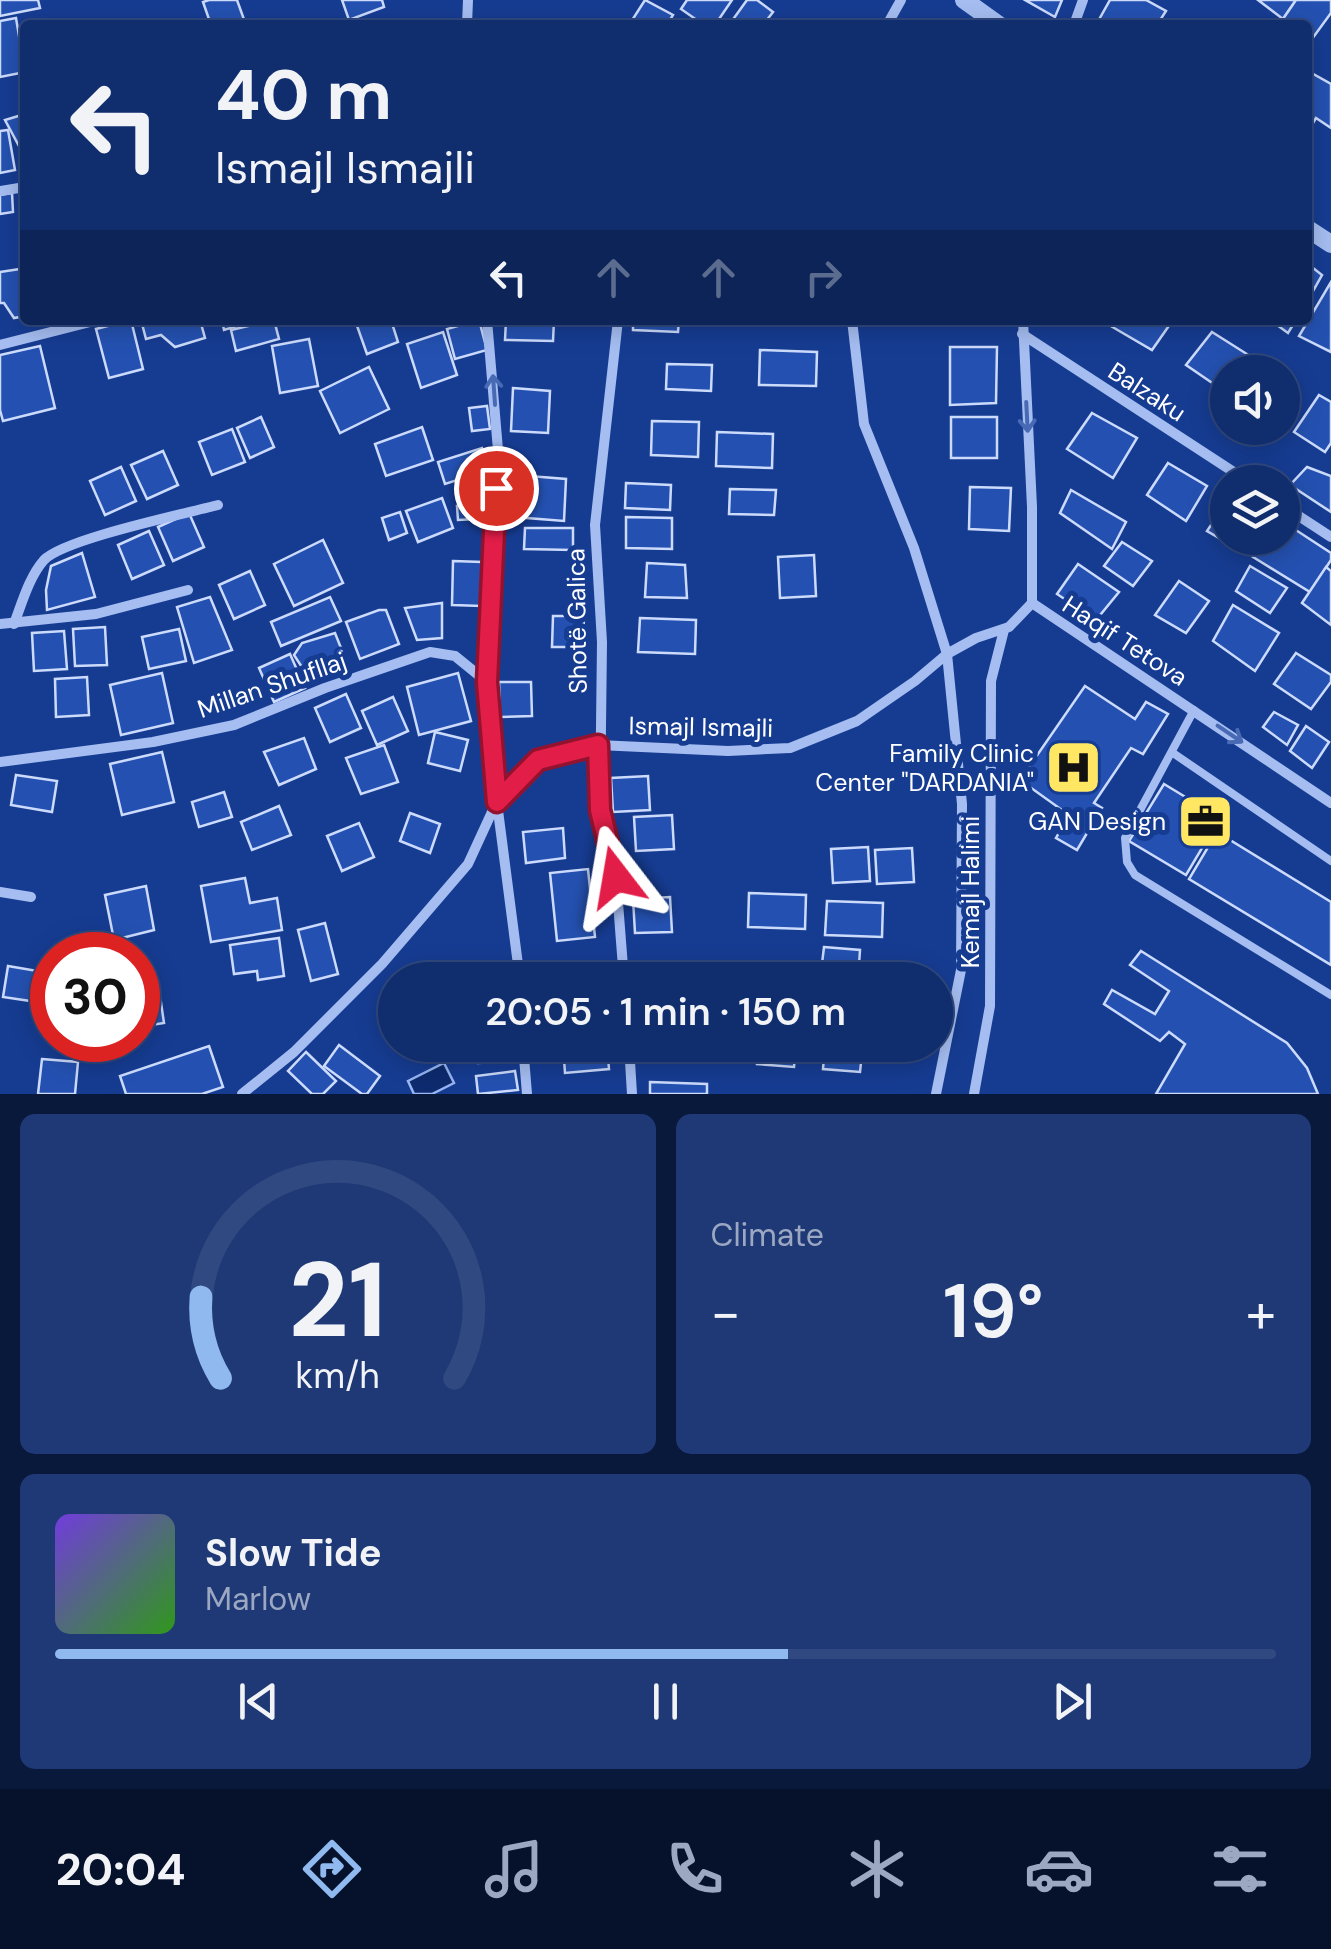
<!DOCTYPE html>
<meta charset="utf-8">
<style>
:root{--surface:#102d6e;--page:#1e3976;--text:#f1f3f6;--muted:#9ca8c2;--line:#304981;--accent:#90b9f0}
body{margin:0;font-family:"DM Sans",sans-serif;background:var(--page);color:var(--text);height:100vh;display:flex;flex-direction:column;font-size:38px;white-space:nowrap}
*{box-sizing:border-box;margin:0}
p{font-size:32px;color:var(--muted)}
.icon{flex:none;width:55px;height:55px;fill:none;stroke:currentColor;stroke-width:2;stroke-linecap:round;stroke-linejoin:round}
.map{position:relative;height:1094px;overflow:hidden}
.side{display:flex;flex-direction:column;gap:20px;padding:20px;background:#09193c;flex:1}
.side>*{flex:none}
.top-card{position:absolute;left:20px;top:20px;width:1292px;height:305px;border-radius:10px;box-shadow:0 5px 25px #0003,0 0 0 2px var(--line);background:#102d6e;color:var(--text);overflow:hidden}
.tools{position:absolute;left:1210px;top:355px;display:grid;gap:20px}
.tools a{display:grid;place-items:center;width:90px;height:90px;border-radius:50%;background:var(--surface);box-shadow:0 5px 25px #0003,0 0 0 2px var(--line);font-size:50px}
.speed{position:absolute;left:30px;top:932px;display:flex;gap:20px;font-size:50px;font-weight:700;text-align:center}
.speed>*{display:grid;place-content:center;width:130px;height:130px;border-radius:50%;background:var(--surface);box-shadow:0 5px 25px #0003,0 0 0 2px var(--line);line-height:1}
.speed .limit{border:15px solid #d22;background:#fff;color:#111}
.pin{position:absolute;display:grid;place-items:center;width:85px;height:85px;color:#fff;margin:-42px;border:5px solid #fff;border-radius:50%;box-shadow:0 2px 10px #0007}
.me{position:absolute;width:110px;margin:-55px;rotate:346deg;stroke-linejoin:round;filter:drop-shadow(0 0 8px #0008)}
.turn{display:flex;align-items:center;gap:35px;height:210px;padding:0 30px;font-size:45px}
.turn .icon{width:130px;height:130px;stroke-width:2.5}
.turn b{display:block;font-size:70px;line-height:85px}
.lanes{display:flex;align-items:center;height:95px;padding:0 30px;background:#0003;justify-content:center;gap:50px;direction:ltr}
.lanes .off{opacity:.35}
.big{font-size:75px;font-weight:600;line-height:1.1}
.side .widget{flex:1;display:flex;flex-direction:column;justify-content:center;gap:15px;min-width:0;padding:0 35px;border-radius:15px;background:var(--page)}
.side .dial{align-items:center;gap:0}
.dial svg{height:260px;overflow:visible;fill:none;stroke:var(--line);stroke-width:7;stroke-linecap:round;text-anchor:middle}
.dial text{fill:var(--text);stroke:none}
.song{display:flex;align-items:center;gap:30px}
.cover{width:120px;height:120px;border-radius:15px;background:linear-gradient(135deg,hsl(260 70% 55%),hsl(110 70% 35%))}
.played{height:10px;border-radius:5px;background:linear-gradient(90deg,var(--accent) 60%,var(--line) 60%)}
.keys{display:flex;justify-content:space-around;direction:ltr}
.heat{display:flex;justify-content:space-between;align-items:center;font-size:55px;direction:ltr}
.side .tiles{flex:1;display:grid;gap:20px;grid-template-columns:1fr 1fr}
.widget:last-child{grid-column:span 2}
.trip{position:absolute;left:378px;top:962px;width:575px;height:100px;border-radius:50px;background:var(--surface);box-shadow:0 5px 25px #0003,0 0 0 2px var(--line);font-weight:600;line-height:100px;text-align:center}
.dock{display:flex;height:160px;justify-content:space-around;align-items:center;background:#06122c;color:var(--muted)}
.dock .icon{width:70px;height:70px}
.dock .current{color:var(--accent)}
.dock b{font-size:45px;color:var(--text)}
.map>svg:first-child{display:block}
.water{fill:#0e2b6f;stroke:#97b6f3;stroke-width:2.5}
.building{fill:#2451b1;stroke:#ccdbfc;stroke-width:2.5}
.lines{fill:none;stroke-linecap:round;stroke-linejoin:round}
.service{stroke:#a5bdf1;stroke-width:8}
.minor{stroke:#a5bdf1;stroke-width:10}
.tertiary{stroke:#a5bdf1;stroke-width:18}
.oneway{stroke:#4869b3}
.route-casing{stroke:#92132f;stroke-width:25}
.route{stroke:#e11d48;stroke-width:18}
.labels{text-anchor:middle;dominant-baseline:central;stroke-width:10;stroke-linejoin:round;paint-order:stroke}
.street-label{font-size:25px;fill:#fff;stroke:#163c92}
.poi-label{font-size:25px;fill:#fff;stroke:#163c92;text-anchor:end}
</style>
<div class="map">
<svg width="1331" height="1094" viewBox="0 0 1331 1094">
<rect width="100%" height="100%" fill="#163c92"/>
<path class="water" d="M444,1063L454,1083L432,1094H414L408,1081Z"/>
<g class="building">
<path d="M0,0H38L40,8L0,16Z"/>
<path d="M209,0H237L246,25H211L203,2Z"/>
<path d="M342,0H382L384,7L349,20Z"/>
<path d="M645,0L673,15L667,25H629Z"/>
<path d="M687,0H732L715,25H704L681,9Z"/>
<path d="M747,0H757L773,12L763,25H729Z"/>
<path d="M1025,0H1062L1055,17Z"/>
<path d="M1110,0H1146L1166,11L1157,25H1096Z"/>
<path d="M1258,0H1296L1283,19Z"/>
<path d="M1296,0H1331V13L1312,39L1308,36V25H1292L1283,19Z"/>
<path d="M16,18L25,72L0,77V21Z"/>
<path d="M1308,71L1331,84V128L1316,118L1308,131Z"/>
<path d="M25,114V143L19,146L5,120Z"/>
<path d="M8,130L15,170L0,173V131Z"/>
<path d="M12,193L13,212L0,214V195Z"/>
<path d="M1308,264L1322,275L1308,300Z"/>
<path d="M20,269L25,316L14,318L4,303H0V272Z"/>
<path d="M1331,282V352L1299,336Z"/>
<path d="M131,320L143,369L109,378L96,329Z"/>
<path d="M141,320H200L205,338L175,347L161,335L146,339Z"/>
<path d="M222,320H257L224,330Z"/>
<path d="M274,320L279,339L236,351L231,330Z"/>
<path d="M364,320H391L398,342L367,354L356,323Z"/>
<path d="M479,320L487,350L455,359L447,329Z"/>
<path d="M506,320H554L553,341L505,340Z"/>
<path d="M633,320H679L678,332L633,330Z"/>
<path d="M1113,320H1173L1152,350L1109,325Z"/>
<path d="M1270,320H1296L1288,333Z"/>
<path d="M443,332L457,375L421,388L407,344Z"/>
<path d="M1212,332L1250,356L1238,372H1228V386L1224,391L1186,365Z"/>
<path d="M309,339L318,386L280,393L272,346Z"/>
<path d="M40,346L55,408L3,421L0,410V355Z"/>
<path d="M950,347H997L996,403L950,405Z"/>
<path d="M760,350L817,352L816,386L759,385Z"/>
<path d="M667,364L712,365L711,391L666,389Z"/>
<path d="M369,367L389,409L340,433L320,391Z"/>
<path d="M1282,381L1296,390L1282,410Z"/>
<path d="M513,388L550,391L548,433L511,431Z"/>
<path d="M1319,395L1331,402V443L1325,452L1294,432Z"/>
<path d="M487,406L490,429L472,431L469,408Z"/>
<path d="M1092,413L1137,438L1113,478L1067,449Z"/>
<path d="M261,417L274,447L250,458L237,428Z"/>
<rect x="951" y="417" width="46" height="41"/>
<path d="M652,421L699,422L698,457L651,455Z"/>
<path d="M422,427L433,460L386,476L375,444Z"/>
<path d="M232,429L245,462L212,475L199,442Z"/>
<path d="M717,432L773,434L772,468L716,466Z"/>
<path d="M482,448L489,470L445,484L438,462Z"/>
<path d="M163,451L178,485L147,499L131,465Z"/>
<path d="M1168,463L1207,486L1186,521L1147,495Z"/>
<path d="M121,467L136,501L105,515L90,481Z"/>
<path d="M1307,467L1331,476V512L1290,485Z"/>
<path d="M529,476L566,479L564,521L527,518Z"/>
<path d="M626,483L671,485L670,510L625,508Z"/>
<path d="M970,487L1011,488L1009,531L969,529Z"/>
<path d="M730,489L776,490L774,515L729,514Z"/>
<path d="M1071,490L1126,522L1112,549L1060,513Z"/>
<path d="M442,498L453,528L418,542L406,511Z"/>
<path d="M1227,501L1228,538H1257L1247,554L1207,531Z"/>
<path d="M482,505L478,519L458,520L457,506Z"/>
<path d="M400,512L407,533L389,540L382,518Z"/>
<path d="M189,513L204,547L173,561L158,527Z"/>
<path d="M626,517L672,518V549L626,548Z"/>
<path d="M1282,521L1331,553V560L1310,592L1253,557L1268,538H1282Z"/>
<path d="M525,528H573V550L524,549Z"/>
<path d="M149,531L164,565L132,579L118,545Z"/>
<path d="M323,540L343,583L294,606L274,564Z"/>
<path d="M1122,542L1152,561L1133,586L1104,566Z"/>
<path d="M82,553L95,597L47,610L46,590L51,566Z"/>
<path d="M814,555L816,596L780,598L778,557Z"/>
<path d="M453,561L482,562V606L452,605Z"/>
<path d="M647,563L685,565L687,598L645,597Z"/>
<path d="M1078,564L1119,592L1096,620L1057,594Z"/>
<path d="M1250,566L1287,588L1270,613L1236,591Z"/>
<path d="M1326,567L1331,571V625L1302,603Z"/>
<path d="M250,571L265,605L234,619L219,585Z"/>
<path d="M1179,581L1209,601L1186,633L1155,615Z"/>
<path d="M210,597L232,650L194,663L177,607Z"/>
<path d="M330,597L341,621L281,646L271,622Z"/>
<path d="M442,603V638L417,640L405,608Z"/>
<path d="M1233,605L1279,633L1255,671L1213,641Z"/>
<path d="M379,610H386L399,644L360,659L346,622Z"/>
<path d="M553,616H584L583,647H552Z"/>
<path d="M640,618L696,620L695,654L638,652Z"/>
<path d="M105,627L107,665L75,666L73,629Z"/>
<path d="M179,629L186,661L149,669L142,637Z"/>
<path d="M64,631L67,669L34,671L32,633Z"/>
<path d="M335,633L347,663L309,678L294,655L302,643Z"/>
<path d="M1296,653L1331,675V682L1311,709L1274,684Z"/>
<path d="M290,654L305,688L274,702L259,668Z"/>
<path d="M162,673L173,723L121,735L110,685Z"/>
<path d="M458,673L471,721L419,735L407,687Z"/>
<path d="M87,677L89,715L56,717L55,679Z"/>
<path d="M499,682H531L532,716L500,717Z"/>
<path d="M1085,686L1135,719L1146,702L1168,714L1143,754L1131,748L1094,803L1102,808L1077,850L1056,838L1069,815L1020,780Z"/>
<path d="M346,694L361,728L330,742L315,708Z"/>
<path d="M393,697L408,731L377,745L362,711Z"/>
<path d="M1274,712L1298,725L1287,745L1263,727Z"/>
<path d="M1306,726L1329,742L1312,768L1290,751Z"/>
<path d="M435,732L468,740L460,771L428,763Z"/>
<path d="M304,738L316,769L279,785L264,752Z"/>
<path d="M384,745L398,782L361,794L346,758Z"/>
<path d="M162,752L174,802L122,815L110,764Z"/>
<path d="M16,775L57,781L52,812L11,805Z"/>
<path d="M648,776L650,810L613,812L611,778Z"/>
<path d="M1164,784L1220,818L1186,875L1129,841Z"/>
<path d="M224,792L232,817L199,827L192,802Z"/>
<path d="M279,806L291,835L252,850L241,822Z"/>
<path d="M410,813L440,824L430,853L400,841Z"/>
<path d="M672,815L674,849L636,851L634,817Z"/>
<path d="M359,823L374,857L342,871L327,836Z"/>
<path d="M563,828L565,858L526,863L523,832Z"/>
<path d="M1217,832L1331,902V965L1189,879Z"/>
<path d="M868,847L870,881L833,883L831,849Z"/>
<path d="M912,848L914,882L877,884L875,850Z"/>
<path d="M588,869L595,937L557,941L550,873Z"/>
<path d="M245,878L250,903L277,898L282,930L211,942L201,886Z"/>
<path d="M146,886L154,930L114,940L105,895Z"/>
<path d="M749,893L806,895L805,929L748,927Z"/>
<path d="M670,897L672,932L635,933L633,899Z"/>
<path d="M827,901L883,903L882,937L825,935Z"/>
<path d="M325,923L338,974L311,981L298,930Z"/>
<path d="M279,938L284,976L258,980L257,971L234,974L230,945Z"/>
<path d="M824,947L860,950L858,980H820Z"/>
<path d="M1141,951L1287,1043L1307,1068L1318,1094H1156L1185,1044L1169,1032L1160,1041L1104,1004L1112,990L1155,1014L1169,991L1130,965Z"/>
<path d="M553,962L555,980H527L525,968Z"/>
<path d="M8,966L49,973L44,1003L3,997Z"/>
<path d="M158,982L164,1023L138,1027V985Z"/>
<path d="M339,1045L380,1076L367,1094H362L324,1066Z"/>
<path d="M477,1045H517L518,1061L478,1063Z"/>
<path d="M563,1045H607L609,1069L565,1073Z"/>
<path d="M759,1045H796L794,1067L757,1064Z"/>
<path d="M825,1045H863L860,1072L823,1069Z"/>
<path d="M209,1046L223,1087L202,1094H126L120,1076Z"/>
<path d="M306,1052L336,1081L323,1094H312L288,1071Z"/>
<path d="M42,1059L78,1062L75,1094H38Z"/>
<path d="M515,1071L518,1090L478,1094L476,1076Z"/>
<path d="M650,1082L707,1084V1094H650Z"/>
</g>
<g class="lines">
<g class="service">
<path d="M1194,710L1125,838L1127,862L1135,875L1331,995"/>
<path d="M1173,753L1331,861"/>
</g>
<g class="minor">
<path d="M467,25L468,0"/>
<path d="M887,25L901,0"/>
<path d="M1074,25L1083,0"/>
<path d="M0,191L25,187"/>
<path d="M487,320L498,450L487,682L493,772L520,980"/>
<path d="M618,320L595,525L602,642L600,810L616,877L624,980"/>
<path d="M852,320L864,424L914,548L947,654L962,804L961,970L936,1094"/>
<path d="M1023,320L1032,507V603"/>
<path d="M1022,334L1249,482"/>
<path d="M0,345L98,320"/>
<path d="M1282,505L1331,537"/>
<path d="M1032,603L1331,803"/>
<path d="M0,624L96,614L188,590"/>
<path d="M14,624C22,603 29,577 44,560C64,539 184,514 218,505"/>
<path d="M0,762L153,742L234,725L325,688L430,652L455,656L487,682"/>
<path d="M0,892L31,897"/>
<path d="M523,1045L527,1094"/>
<path d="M629,1045L632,1094"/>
<path d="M242,1094L294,1052L382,964L468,864L497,801L538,760L598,745L728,751L790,748L857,721L915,681L947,654L976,638L1009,627L1032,603"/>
<path d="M974,1094L990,1006L991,681L1004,630"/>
</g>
<g class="tertiary">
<path d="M964,0L999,25"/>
<path d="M1308,229L1331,244"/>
</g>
</g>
<defs><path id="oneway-shaft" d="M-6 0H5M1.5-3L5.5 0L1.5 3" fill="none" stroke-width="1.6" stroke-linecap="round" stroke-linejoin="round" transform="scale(2.5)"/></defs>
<g class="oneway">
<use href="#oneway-shaft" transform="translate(494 390) rotate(-94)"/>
<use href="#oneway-shaft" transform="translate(1027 417) rotate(87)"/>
<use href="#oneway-shaft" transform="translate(1230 734) rotate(34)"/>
</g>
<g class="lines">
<defs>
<path id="route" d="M496,488L487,682L497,802L538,760L598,745L600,810L616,877"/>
</defs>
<use href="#route" class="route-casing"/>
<use href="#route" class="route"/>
</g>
<defs>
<symbol id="hospital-square" viewBox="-11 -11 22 22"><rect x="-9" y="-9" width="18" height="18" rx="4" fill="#ffe764" stroke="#163c92"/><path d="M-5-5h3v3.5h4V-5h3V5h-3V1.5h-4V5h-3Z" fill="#111"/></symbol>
<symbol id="office-square" viewBox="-11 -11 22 22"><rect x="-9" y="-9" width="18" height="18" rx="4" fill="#ffe764" stroke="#163c92"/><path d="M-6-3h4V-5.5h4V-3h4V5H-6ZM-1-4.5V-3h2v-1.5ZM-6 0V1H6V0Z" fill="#111"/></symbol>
</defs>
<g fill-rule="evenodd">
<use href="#hospital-square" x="1042" y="736" width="63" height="63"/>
<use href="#office-square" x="1174" y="790" width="63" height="63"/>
</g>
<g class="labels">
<g class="street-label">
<text transform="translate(1147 392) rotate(33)">Balzaku</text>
<text transform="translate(577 621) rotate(-91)">Shotë Galica</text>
<text transform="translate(1125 641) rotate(33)">Haqif Tetova</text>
<text transform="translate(272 685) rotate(-19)">Millan Shufllaj</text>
<text transform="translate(701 727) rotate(1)">Ismajl Ismajli</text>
<text transform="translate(970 892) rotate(-90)">Kemajl Halimi</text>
</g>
<g class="poi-label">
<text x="1034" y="753">Family Clinic<tspan x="1034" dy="29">Center "DARDANIA"</tspan></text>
<text x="1166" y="821">GAN Design</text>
</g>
</g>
</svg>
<div class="tools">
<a><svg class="icon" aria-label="sound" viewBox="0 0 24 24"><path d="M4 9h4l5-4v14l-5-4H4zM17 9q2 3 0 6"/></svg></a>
<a><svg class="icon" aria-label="layers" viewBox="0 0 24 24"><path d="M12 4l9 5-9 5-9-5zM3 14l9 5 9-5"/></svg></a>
</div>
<div class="speed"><div class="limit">30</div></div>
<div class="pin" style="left:496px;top:488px;background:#d93025"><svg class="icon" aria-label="arrive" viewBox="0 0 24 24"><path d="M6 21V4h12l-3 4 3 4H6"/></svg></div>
<svg class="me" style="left:616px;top:877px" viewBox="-20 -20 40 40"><path d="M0-17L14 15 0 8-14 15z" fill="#e11d48" stroke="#fff" stroke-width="4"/></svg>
<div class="trip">20:05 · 1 min · 150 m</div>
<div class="top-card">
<div class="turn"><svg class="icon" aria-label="left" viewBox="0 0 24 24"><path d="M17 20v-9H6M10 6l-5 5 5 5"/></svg><div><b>40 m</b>Ismajl Ismajli</div></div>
<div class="lanes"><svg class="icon" aria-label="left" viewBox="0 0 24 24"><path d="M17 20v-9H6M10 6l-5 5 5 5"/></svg><svg class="icon off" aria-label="ahead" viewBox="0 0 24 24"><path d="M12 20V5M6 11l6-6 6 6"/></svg><svg class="icon off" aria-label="ahead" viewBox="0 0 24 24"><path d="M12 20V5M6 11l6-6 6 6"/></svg><svg class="icon off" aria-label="right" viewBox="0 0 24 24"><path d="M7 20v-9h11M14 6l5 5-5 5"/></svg></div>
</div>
</div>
<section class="side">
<div class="tiles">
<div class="widget dial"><svg viewBox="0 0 100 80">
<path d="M14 69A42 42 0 1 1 86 69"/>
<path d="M14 69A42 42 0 0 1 8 44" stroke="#90b9f0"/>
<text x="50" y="56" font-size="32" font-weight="700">21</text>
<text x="50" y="72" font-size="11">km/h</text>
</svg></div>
<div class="widget"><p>Climate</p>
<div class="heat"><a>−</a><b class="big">19°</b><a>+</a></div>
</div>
<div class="widget">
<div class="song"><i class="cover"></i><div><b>Slow Tide</b><p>Marlow</p></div></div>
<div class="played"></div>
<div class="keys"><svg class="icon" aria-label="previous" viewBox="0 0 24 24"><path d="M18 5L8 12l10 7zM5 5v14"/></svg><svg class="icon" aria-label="pause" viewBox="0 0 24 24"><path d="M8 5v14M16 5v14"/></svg><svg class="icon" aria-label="next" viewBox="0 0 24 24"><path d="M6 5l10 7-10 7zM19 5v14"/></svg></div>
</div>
</div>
</section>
<nav class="dock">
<b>20:04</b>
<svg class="icon current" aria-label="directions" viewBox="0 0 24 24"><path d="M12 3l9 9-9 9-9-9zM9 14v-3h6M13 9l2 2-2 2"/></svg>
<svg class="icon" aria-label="music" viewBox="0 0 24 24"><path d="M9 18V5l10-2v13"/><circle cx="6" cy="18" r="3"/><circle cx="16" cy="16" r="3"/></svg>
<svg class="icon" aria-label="phone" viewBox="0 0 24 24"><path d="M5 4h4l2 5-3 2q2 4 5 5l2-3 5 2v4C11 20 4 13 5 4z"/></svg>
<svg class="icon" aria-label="climate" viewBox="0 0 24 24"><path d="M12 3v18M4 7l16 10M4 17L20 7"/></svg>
<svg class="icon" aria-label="car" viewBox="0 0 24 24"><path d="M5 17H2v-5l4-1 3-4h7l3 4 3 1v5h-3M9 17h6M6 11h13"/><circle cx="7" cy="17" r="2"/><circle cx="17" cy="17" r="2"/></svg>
<svg class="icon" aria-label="filters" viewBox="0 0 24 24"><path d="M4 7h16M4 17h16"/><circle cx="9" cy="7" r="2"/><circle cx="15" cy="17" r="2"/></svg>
</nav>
